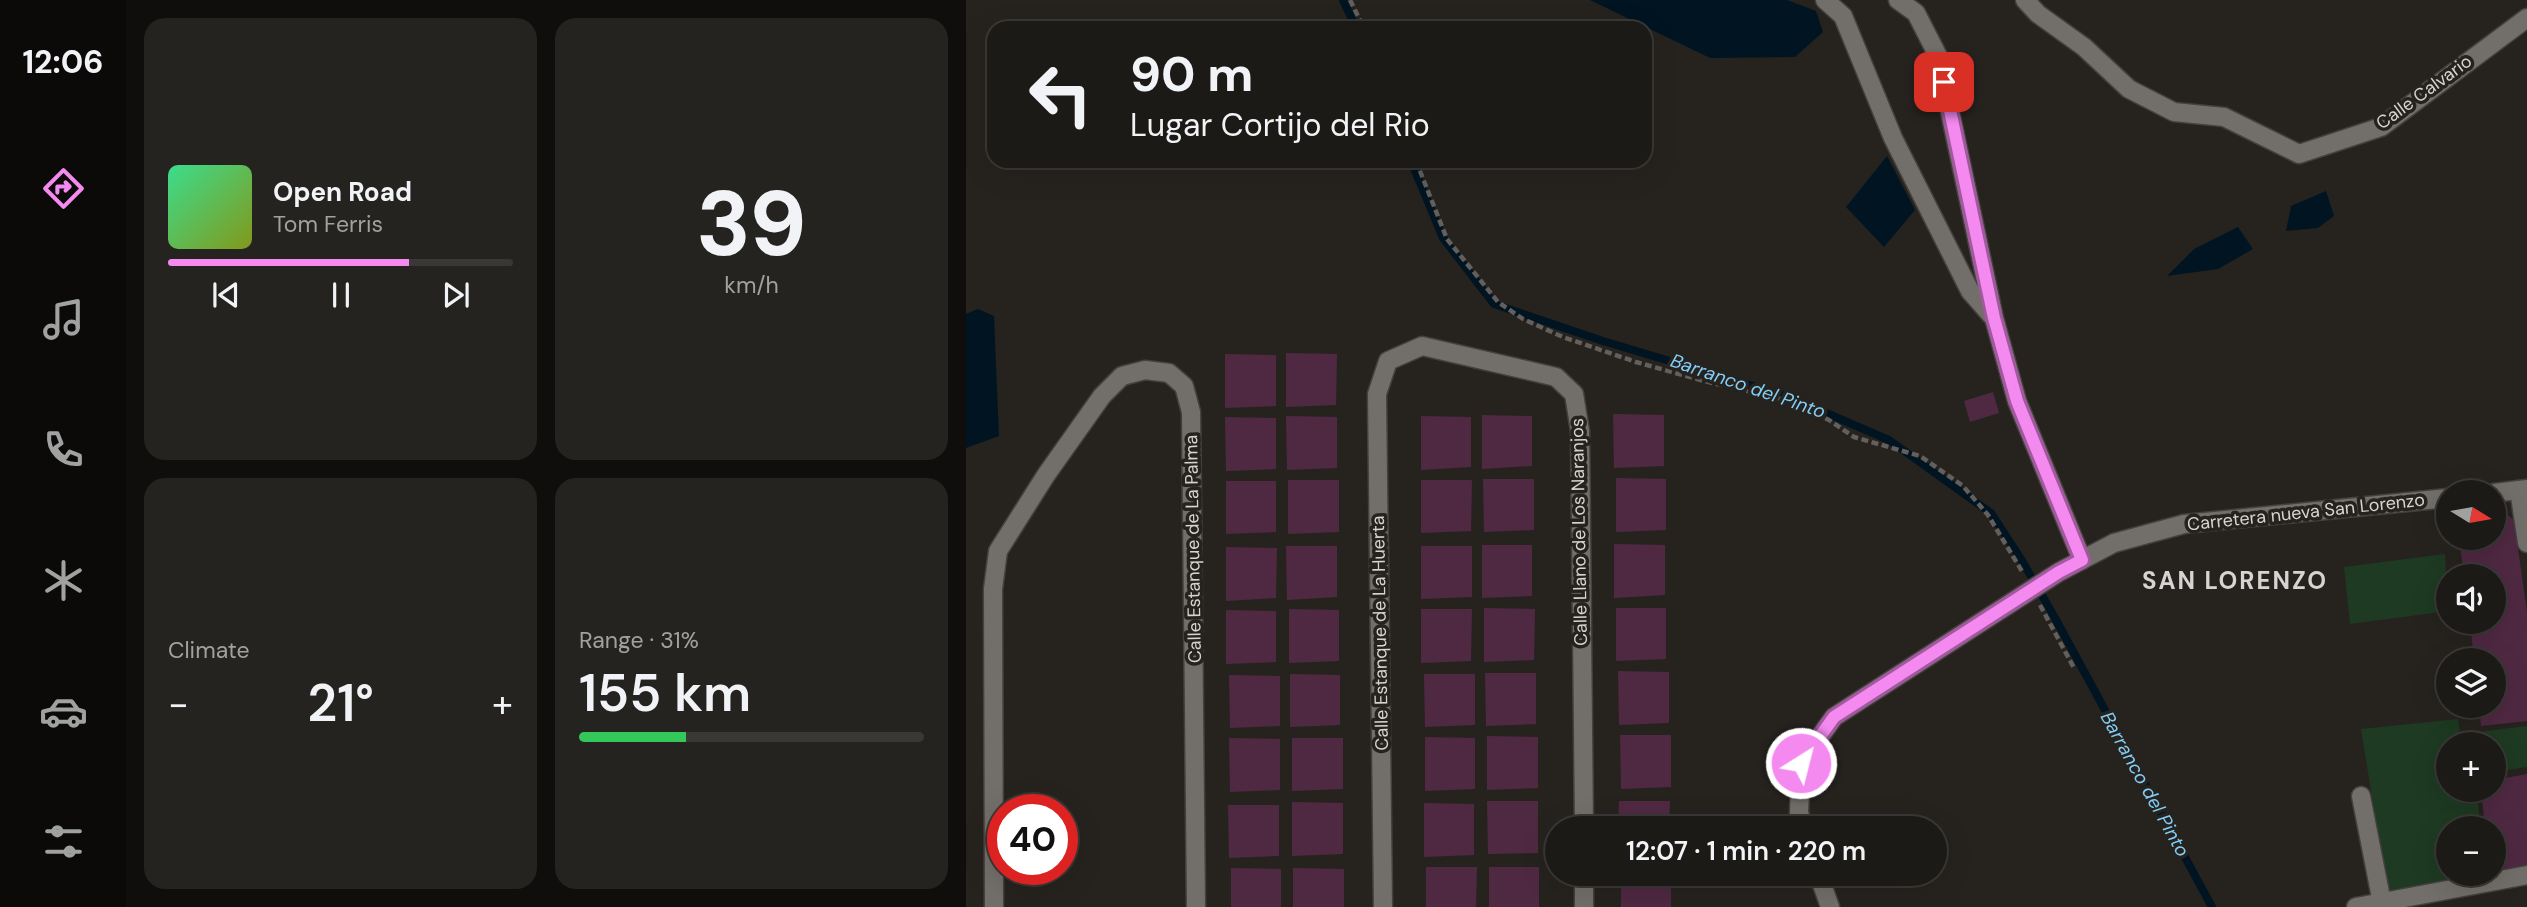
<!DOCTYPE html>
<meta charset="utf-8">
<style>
:root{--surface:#1c1a17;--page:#252320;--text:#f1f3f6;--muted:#a0a1a1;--line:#3a3836;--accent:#f489f0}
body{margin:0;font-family:"DM Sans",sans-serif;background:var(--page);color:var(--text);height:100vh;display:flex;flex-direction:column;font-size:26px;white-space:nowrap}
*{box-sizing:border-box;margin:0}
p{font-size:23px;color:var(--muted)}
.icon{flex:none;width:38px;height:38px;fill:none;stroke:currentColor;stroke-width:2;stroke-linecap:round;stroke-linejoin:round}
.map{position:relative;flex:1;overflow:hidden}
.details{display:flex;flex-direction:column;gap:18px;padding:18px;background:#0f0e0d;width:840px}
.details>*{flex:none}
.hud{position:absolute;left:21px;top:21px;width:665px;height:147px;border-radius:21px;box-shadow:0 7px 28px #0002,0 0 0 2px var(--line);background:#1c1a17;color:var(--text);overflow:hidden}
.needle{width:46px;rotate:101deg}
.controls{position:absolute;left:1470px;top:480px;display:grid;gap:14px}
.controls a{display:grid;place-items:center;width:70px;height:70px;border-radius:50%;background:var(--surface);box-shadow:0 7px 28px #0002,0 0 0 2px var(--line);font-size:35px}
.speed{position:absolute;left:21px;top:794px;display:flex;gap:14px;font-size:35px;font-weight:700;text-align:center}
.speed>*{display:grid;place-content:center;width:91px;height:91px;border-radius:50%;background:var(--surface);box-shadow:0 7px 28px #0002,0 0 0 2px var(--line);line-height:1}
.speed .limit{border:10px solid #d22;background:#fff;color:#111}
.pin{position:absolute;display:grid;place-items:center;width:60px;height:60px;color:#fff;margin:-30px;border-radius:14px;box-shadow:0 4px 10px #0006}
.me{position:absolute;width:77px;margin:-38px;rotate:36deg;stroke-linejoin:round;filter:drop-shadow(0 0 5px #0008)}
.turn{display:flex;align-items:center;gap:24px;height:147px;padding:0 28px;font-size:32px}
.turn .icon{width:91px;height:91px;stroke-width:2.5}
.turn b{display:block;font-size:49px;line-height:60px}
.big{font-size:52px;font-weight:600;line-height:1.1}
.details .card{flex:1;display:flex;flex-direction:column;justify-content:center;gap:10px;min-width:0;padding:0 24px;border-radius:21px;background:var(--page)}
.details .dial{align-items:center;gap:0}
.dial b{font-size:91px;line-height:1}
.song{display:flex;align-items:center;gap:21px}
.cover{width:84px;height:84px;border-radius:10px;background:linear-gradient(135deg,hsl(150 70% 55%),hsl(70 70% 35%))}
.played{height:7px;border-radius:4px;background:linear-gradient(90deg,var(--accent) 70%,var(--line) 70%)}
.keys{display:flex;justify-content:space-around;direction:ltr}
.heat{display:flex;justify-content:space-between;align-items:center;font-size:38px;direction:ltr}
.charge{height:10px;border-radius:5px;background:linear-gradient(90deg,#34c759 31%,var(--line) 0)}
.details .tiles{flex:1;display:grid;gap:18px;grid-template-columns:repeat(2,1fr)}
.trip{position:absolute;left:579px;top:816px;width:402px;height:70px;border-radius:35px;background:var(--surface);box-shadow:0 7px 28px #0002,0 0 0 2px var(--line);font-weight:600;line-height:70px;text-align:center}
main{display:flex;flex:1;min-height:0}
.menu{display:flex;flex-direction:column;width:126px;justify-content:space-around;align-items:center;background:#0b0a09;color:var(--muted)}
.menu .icon{width:49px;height:49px}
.menu .active{color:var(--accent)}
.menu b{font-size:32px;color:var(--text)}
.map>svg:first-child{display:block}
.green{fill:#1e3a22}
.water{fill:#001421}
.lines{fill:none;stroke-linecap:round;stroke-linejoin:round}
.stream{stroke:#001421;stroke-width:8}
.building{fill:#4f2942}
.minor-casing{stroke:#43403d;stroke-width:21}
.path{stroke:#625f5c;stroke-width:4.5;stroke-dasharray:7 3.5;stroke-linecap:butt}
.minor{stroke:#726f6a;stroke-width:18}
.route-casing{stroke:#9f599c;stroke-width:18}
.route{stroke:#f489f0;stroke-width:12}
.labels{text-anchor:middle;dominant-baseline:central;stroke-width:7;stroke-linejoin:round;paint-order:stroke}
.street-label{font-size:18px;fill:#d6d4d2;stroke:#26231f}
.water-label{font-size:19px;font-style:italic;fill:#82cef9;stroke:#26231f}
.district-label{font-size:24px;font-weight:bold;letter-spacing:2px;fill:#d6d4d2;stroke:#26231f}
</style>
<main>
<nav class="menu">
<b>12:06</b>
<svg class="icon active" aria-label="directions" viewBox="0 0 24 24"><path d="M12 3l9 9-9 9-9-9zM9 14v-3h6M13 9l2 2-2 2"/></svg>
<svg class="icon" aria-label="music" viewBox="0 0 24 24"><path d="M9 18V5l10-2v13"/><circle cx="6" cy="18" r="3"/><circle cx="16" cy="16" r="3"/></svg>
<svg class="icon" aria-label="phone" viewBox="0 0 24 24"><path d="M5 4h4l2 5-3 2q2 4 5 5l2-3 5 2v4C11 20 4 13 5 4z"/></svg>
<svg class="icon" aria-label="climate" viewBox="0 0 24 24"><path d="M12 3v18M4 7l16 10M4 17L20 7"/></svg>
<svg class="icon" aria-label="car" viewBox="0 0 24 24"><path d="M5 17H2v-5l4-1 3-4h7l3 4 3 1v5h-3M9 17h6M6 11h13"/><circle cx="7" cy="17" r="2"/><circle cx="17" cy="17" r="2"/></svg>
<svg class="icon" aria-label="filters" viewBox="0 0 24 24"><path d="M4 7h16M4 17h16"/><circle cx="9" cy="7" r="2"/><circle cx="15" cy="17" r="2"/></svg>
</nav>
<section class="details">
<div class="tiles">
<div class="card">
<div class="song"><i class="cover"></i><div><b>Open Road</b><p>Tom Ferris</p></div></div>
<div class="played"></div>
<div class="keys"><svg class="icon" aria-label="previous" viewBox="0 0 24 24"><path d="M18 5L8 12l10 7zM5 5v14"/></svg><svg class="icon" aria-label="pause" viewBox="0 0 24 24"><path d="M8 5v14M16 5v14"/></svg><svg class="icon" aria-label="next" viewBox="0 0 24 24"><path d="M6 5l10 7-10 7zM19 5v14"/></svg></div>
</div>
<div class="card dial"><b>39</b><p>km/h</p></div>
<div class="card"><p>Climate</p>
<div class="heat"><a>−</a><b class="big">21°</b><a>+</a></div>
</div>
<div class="card"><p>Range · 31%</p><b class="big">155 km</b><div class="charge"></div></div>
</div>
</section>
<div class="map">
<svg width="1561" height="907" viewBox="0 0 1561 907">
<rect width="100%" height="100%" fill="#26231f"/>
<g class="green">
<path d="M1479,554L1482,611L1384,624L1378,567Z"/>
<path d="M1492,719L1494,734L1561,726V767L1528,772V744H1482V789H1511L1514,828H1482V873H1519L1520,877L1421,890L1395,729Z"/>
</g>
<g class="water">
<path d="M624,0H821L850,11L857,32L829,57L744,58Z"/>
<path d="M921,156L949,210L918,247L880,207Z"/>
<path d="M1360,191L1368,216L1352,228L1320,231L1325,206Z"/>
<path d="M1272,227L1287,249L1252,269L1201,276L1228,249Z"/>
<path d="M12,309L28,316L33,436L0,448V314Z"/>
</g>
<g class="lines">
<g class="stream">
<path d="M377,0L390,28"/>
<path d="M445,161L477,238L528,304L637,341L823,397L923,440L1025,513L1055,559L1089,618L1246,907"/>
</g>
</g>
<g class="building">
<path d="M320,353L371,354L370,405L320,407Z"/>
<path d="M259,354L310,355V406L259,408Z"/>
<path d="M1027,392L1033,413L1004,422L998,401Z"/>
<path d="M647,414L698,415V466L648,468Z"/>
<path d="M516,415L566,416V466L516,469Z"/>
<path d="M320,416L371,417V468L321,470Z"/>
<path d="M455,416L505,417V467L455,470Z"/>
<path d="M259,417L310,418V469L260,471Z"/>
<path d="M650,478L700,479V530L650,532Z"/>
<path d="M517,479H568V530L518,532Z"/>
<path d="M322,480H373V532L322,534Z"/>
<path d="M455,480H506L505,531L455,533Z"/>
<path d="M260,481H310V532L260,534Z"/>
<path d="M1539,513L1548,520L1561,612V721L1515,726L1513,705H1528V660H1508L1504,621H1528V576H1498L1493,537H1528V514Z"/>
<path d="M648,544L699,545V595L648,598Z"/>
<path d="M516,545H566V596L516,598Z"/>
<path d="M320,546H371V597L321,600Z"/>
<path d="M455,546H506V597L455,599Z"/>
<path d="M260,547L311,548L310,598L260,601Z"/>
<path d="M518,608L569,609L568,660L518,662Z"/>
<path d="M650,608H700V659L650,661Z"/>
<path d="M323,609L373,610V661L323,663Z"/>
<path d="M455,609H506L505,661L455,663Z"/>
<path d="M260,610L310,611V662L260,664Z"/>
<path d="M652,671L703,672V723L653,725Z"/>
<path d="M519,673H570V724L520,726Z"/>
<path d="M324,674L374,675V725L324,727Z"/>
<path d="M458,674H509V725L459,727Z"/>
<path d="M263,675L314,676V726L264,728Z"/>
<path d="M654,735H705V787L655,789Z"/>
<path d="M521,736L572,737V788L521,790Z"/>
<path d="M459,737L509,738V789L459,791Z"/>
<path d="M263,738L314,739V790L264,792Z"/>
<path d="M326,738H377V789L326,791Z"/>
<path d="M1561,774V870L1528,873V828H1519L1515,789H1528V780Z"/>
<path d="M521,801H572V853L522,854Z"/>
<path d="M653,801H704L703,828H652Z"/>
<path d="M326,802L377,803V854L326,856Z"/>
<path d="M458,803L508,804V855L458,857Z"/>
<path d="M262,805H313V856L263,858Z"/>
<path d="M460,867H511L510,907H460Z"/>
<rect x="523" y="867" width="50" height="40"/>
<path d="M265,868L315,869V907H265Z"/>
<path d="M327,868L378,869V907H327Z"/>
<rect x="655" y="873" width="50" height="34"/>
</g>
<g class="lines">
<defs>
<g id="minor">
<path d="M859,0L877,16L927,138L1004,291L1025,315"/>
<path d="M932,0L950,13L972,56L1028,318L1051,401L1116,560"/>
<path d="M1059,0L1072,14L1118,47L1163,89L1208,112L1258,117L1333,154L1415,127L1561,18"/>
<path d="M1553,490L1561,543"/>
<path d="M1528,493L1561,489"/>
<path d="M1395,796L1416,903"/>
<path d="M838,828L833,813L835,763L868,717L1093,572L1148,543L1218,524L1482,498"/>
<path d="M618,873V907"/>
<path d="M852,873L864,907"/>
<path d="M28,907L27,589L32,551L80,475L136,396L156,376L179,370L203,373L218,386L225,412L230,907"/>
<path d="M417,907L411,394L422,361L456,346L590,377L608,394L614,431L618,828"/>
<path d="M1390,907L1561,875"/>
</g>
</defs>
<use href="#minor" class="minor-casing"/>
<g class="path">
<path d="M384,0L398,28"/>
<path d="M450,161L481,239L532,302L557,319L597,337L670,362L738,381L824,401L863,420L888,437L954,456L997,486L1022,515L1057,573"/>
<path d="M1074,605L1108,668"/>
</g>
<use href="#minor" class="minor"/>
</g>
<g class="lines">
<defs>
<path id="route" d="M835,763L868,717L1093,572L1116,560L1051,401L1028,318L978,82"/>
</defs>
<use href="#route" class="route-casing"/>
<use href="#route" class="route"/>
</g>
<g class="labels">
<g class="street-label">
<text transform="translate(1458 92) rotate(-36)">Calle Calvario</text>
<text transform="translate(1340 512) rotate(-6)">Carretera nueva San Lorenzo</text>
<text transform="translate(613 532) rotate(-91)">Calle Llano de Los Naranjos</text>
<text transform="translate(227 549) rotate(-91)">Calle Estanque de La Palma</text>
<text transform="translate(414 633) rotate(-91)">Calle Estanque de La Huerta</text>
</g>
<g class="water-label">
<text transform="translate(782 386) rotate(19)">Barranco del Pinto</text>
<text transform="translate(1179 784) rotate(61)">Barranco del Pinto</text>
</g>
<g class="district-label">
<text x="1269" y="580">SAN LORENZO</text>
</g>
</g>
</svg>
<div class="controls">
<a><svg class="needle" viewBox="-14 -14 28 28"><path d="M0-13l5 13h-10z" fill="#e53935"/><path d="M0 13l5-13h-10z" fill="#a0a1a1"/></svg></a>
<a><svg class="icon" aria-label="sound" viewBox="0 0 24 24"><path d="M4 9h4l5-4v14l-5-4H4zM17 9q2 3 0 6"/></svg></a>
<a><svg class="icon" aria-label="layers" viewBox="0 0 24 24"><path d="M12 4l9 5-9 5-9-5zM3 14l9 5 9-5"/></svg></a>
<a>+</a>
<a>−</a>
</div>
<div class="speed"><div class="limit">40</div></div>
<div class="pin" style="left:978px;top:82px;background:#d93025"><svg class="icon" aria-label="arrive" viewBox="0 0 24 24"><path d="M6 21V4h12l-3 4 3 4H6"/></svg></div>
<svg class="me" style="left:835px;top:763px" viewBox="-20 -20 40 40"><circle r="17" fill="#f489f0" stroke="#fff" stroke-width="3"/><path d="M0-11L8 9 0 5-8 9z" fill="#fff"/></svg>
<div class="trip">12:07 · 1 min · 220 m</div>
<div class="hud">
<div class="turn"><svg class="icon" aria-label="left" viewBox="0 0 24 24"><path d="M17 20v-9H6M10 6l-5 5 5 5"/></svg><div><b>90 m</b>Lugar Cortijo del Rio</div></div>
</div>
</div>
</main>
